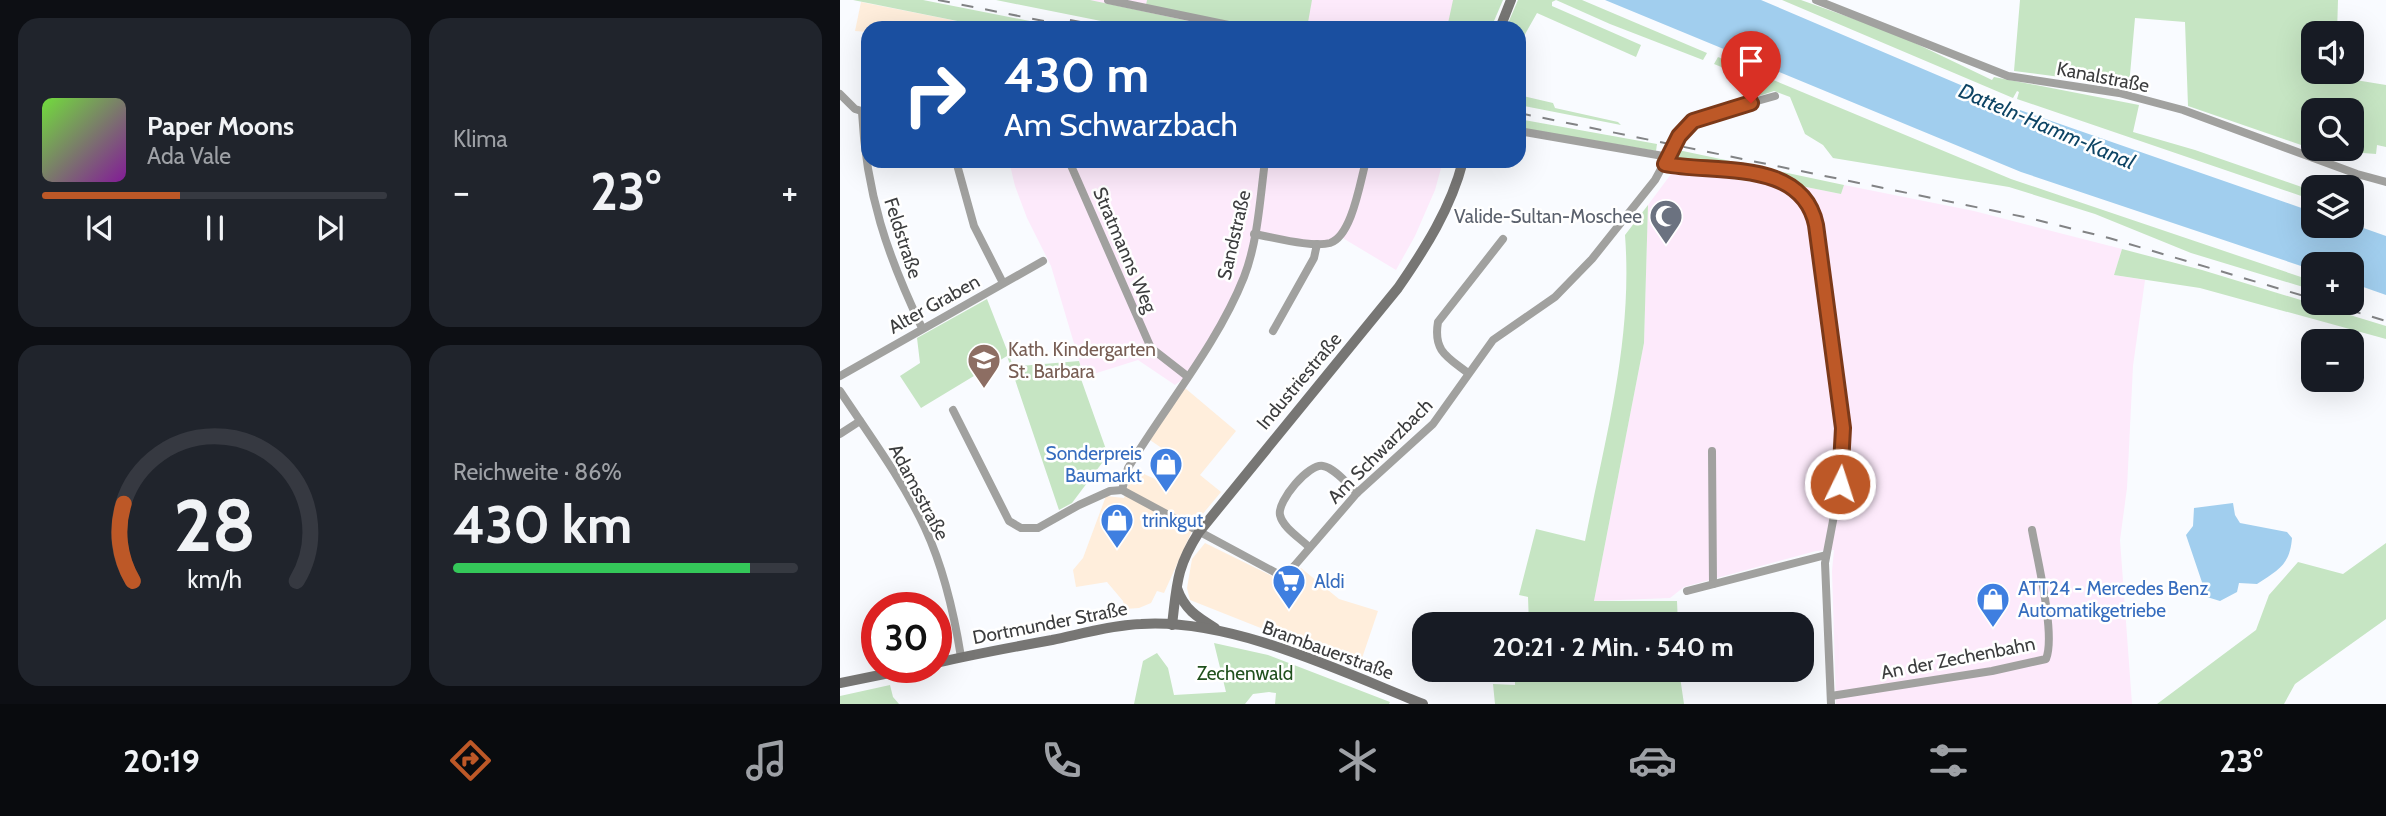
<!DOCTYPE html>
<html lang="de">
<meta charset="utf-8">
<style>
:root{--surface:#171b24;--page:#20242c;--text:#f1f3f6;--muted:#9ea1a6;--line:#363941;--accent:#bd5827}
body{margin:0;font-family:Cabin,sans-serif;background:var(--page);color:var(--text);height:100vh;display:flex;flex-direction:column;font-size:26px;white-space:nowrap}
*{box-sizing:border-box;margin:0}
p{font-size:23px;color:var(--muted)}
.icon{flex:none;width:38px;height:38px;fill:none;stroke:currentColor;stroke-width:2;stroke-linecap:round;stroke-linejoin:round}
.map{position:relative;flex:1;overflow:hidden}
.sheet{display:flex;flex-direction:column;gap:18px;padding:18px;background:#0d0f14;width:840px}
.sheet>*{flex:none}
.top-card{position:absolute;left:21px;top:21px;width:665px;height:147px;border-radius:21px;box-shadow:0 7px 28px #0002;background:#1a4fa0;color:#fff;overflow:hidden}
.tools{position:absolute;left:1461px;top:21px;display:grid;gap:14px}
.tools a{display:grid;place-items:center;width:63px;height:63px;border-radius:14px;background:var(--surface);box-shadow:0 7px 28px #0002;font-size:35px}
.speed{position:absolute;left:21px;top:592px;display:flex;gap:14px;font-size:35px;font-weight:700;text-align:center}
.speed>*{display:grid;place-content:center;width:91px;height:91px;border-radius:50%;background:var(--surface);box-shadow:0 7px 28px #0002;line-height:1}
.speed .limit{border:10px solid #d22;background:#fff;color:#111}
.pin{position:absolute;display:grid;place-items:center;width:60px;height:60px;color:#fff;margin:-72px -30px;border-radius:50% 50% 50% 0;rotate:-45deg;box-shadow:0 0 7px #0007}
.pin .icon{rotate:45deg}
.me{position:absolute;width:77px;margin:-38px;rotate:4deg;stroke-linejoin:round;filter:drop-shadow(0 0 5px #0008)}
.turn{display:flex;align-items:center;gap:24px;height:147px;padding:0 28px;font-size:32px}
.turn .icon{width:91px;height:91px;stroke-width:2.5}
.turn b{display:block;font-size:49px;line-height:60px}
.big{font-size:52px;font-weight:700;line-height:1.1}
.sheet .card{flex:1;display:flex;flex-direction:column;justify-content:center;gap:10px;min-width:0;padding:0 24px;border-radius:21px;background:var(--page)}
.sheet .dial{align-items:center;gap:0}
.dial svg{height:182px;overflow:visible;fill:none;stroke:var(--line);stroke-width:7;stroke-linecap:round;text-anchor:middle}
.dial text{fill:var(--text);stroke:none}
.song{display:flex;align-items:center;gap:21px}
.cover{width:84px;height:84px;border-radius:10px;background:linear-gradient(135deg,hsl(100 70% 55%),hsl(290 70% 35%))}
.played{height:7px;border-radius:4px;background:linear-gradient(90deg,var(--accent) 40%,var(--line) 40%)}
.keys{display:flex;justify-content:space-around;direction:ltr}
.heat{display:flex;justify-content:space-between;align-items:center;font-size:38px;direction:ltr}
.charge{height:10px;border-radius:5px;background:linear-gradient(90deg,#34c759 86%,var(--line) 0)}
.sheet .tiles{flex:1;display:grid;gap:18px;grid-template-columns:repeat(2,1fr)}
.trip{position:absolute;left:572px;top:612px;width:402px;height:70px;border-radius:21px;background:var(--surface);box-shadow:0 7px 28px #0002;font-weight:700;line-height:70px;text-align:center}
.tabs{display:flex;height:112px;justify-content:space-around;align-items:center;background:#090b0e;color:var(--muted)}
.tabs .icon{width:49px;height:49px}
.tabs .active{color:var(--accent)}
.tabs b{font-size:32px;color:var(--text)}
main{display:flex;flex:1;min-height:0}
.map>svg:first-child{display:block}
.commercial{fill:#ffeedc}
.industrial{fill:#fdeafb}
.green{fill:#c6e5c3;fill-rule:evenodd}
.water{fill:#a1ceee}
.lines{fill:none;stroke-linecap:round;stroke-linejoin:round}
.street{stroke:#a1a19f;stroke-width:8}
.secondary{stroke:#777674;stroke-width:10}
.rail{stroke:#828385;stroke-width:2;stroke-dasharray:12 12;stroke-linecap:butt}
.route-casing{stroke:#7b3919;stroke-width:18}
.route{stroke:#bd5827;stroke-width:12}
.labels{text-anchor:middle;dominant-baseline:central;stroke-width:5;stroke-linejoin:round;paint-order:stroke}
.street-label{font-size:19px;fill:#3c3d3e;stroke:#fff}
.worship-label{font-size:19px;fill:#5b616d;stroke:#fff;text-anchor:end}
.education-label{font-size:19px;fill:#785e54;stroke:#fff;text-anchor:start}
.shop-label{font-size:19px;fill:#366cbe;stroke:#fff;text-anchor:start}
.park-label{font-size:19px;fill:#21511e;stroke:#fff}
.water-label{font-size:21px;font-style:italic;fill:#0d4464;stroke:#fff}
</style>
<main>
<section class="sheet">
<div class="tiles">
<div class="card">
<div class="song"><i class="cover"></i><div><b>Paper Moons</b><p>Ada Vale</p></div></div>
<div class="played"></div>
<div class="keys"><svg class="icon" aria-label="previous" viewBox="0 0 24 24"><path d="M18 5L8 12l10 7zM5 5v14"/></svg><svg class="icon" aria-label="pause" viewBox="0 0 24 24"><path d="M8 5v14M16 5v14"/></svg><svg class="icon" aria-label="next" viewBox="0 0 24 24"><path d="M6 5l10 7-10 7zM19 5v14"/></svg></div>
</div>
<div class="card"><p>Klima</p>
<div class="heat"><a>−</a><b class="big">23°</b><a>+</a></div>
</div>
<div class="card dial"><svg viewBox="0 0 100 80">
<path d="M14 69A42 42 0 1 1 86 69"/>
<path d="M14 69A42 42 0 0 1 10 35" stroke="#bd5827"/>
<text x="50" y="56" font-size="32" font-weight="700">28</text>
<text x="50" y="72" font-size="11">km/h</text>
</svg></div>
<div class="card"><p>Reichweite · 86%</p><b class="big">430 km</b><div class="charge"></div></div>
</div>
</section>
<div class="map">
<svg width="1546" height="704" viewBox="0 0 1546 704">
<rect width="100%" height="100%" fill="#f9fbff"/>
<g class="commercial">
<path d="M21,2L152,28H28V32L15,31Z"/>
<path d="M345,388L396,431L360,475L381,492L356,522L324,593L317,591L311,603L299,608L285,609L283,601L267,582L236,587L233,570L243,558L266,496L284,498L293,469L326,484L339,460L310,440Z"/>
<path d="M365,543L442,581L461,568L499,599L538,611L519,667L350,600L347,588L352,559Z"/>
</g>
<g class="industrial">
<path d="M196,0H652L641,28H338Z"/>
<path d="M169,161H603L595,190L575,236L556,270L501,237L490,243L415,234L405,274L386,318L347,376L335,385L298,360L244,377L211,266L187,218L175,186Z"/>
<path d="M834,170L943,187L961,186L1001,194L1004,185L1134,211L1282,249L1274,275L1305,280L1293,366L1287,488L1280,540L1292,704H996L992,571L994,550L976,551L844,587L830,598L754,601L804,343L808,205Z"/>
</g>
<g class="green">
<path d="M13,0H83L225,28H152Z"/>
<path d="M156,0H250L382,28H296Z"/>
<path d="M307,0H472L467,28H421L306,5Z"/>
<path d="M613,0H663L651,28H607Z"/>
<path d="M678,0H716L712,2V6L801,45L796,57L697,13L679,45V28H666Z"/>
<path d="M716,0H742L867,53L863,60L770,24Z"/>
<path d="M942,0H961L1056,34L1152,80L1154,77L1299,105L1293,132L1355,150L1473,191V200L1177,99L1179,92L1177,91L1173,98Z"/>
<path d="M1180,0H1498L1497,33H1474V72H1496L1497,77L1546,85V147L1537,145L1536,154L1497,151L1487,154L1348,106L1345,22L1295,18L1289,86L1174,71ZM1474,110H1512V149H1474Z"/>
<path d="M878,57L1171,179L1473,281V290L1351,253L1255,214L1169,187L993,158L983,145L965,134L950,97L934,91L916,97L918,82L874,64Z"/>
<path d="M679,95L713,103L715,108L778,122L781,125L679,105Z"/>
<path d="M679,119L817,144L816,151L679,128Z"/>
<path d="M838,150L1004,185L1001,194L961,186L945,177L892,165L844,163L839,161L837,156Z"/>
<path d="M808,205L804,343L754,601H837L838,625H689L688,597L679,595L696,529L745,541C765,438 793,341 785,235Z"/>
<path d="M1282,249L1362,270L1546,326V339L1360,288L1274,275Z"/>
<path d="M147,299L172,363L180,366L239,361L244,377L241,379L268,455L232,503L219,510L167,356L81,408L60,376L80,363L77,338Z"/>
<path d="M1546,543V619L1455,684L1444,704H1317L1416,630L1429,595L1458,562L1503,574Z"/>
<path d="M374,643L428,655L550,702L549,704H435L436,693L429,692L413,694L405,704H294L303,661L317,653L328,668L334,695L386,692Z"/>
<path d="M675,670H839L844,704H655L653,684L675,685Z"/>
<path d="M50,685L53,697L59,704H0V696Z"/>
</g>
<g class="water">
<path d="M765,0H921L1177,109L1473,212L1474,226L1512,224L1546,236V295L1512,283V264H1474L1473,270L1181,172Z"/>
<path d="M1393,503L1395,515L1400,523L1447,532L1452,538C1450,565 1438,570 1417,584L1399,583L1397,592L1380,601L1367,597L1346,535L1353,526L1354,508Z"/>
</g>
<g class="lines">
<g class="street">
<path d="M268,0L403,28"/>
<path d="M976,0L1168,76L1279,93L1343,110L1517,174L1546,182"/>
<path d="M0,94L15,109L28,113"/>
<path d="M22,112C26,193 47,255 82,328"/>
<path d="M679,131L829,157"/>
<path d="M116,161L134,226L163,283"/>
<path d="M229,161L311,348L347,376"/>
<path d="M425,161C420,198 418,241 404,277C377,345 326,405 288,468L282,490L440,575L447,573L455,565L517,493L593,424L653,340L715,297L752,259L815,180L839,136L848,125L864,116L935,96"/>
<path d="M825,165C876,175 949,158 974,217L1003,428L1000,484L985,563L991,704"/>
<path d="M414,234C433,237 472,248 490,243C512,236 520,182 526,161"/>
<path d="M433,331L474,258L477,244"/>
<path d="M628,373C607,357 593,351 598,322L663,239"/>
<path d="M0,376L203,261"/>
<path d="M0,391C30,436 62,479 85,528C104,569 114,613 121,657"/>
<path d="M113,410L169,521L181,528H198L239,505L270,491L282,490"/>
<path d="M0,434L20,421"/>
<path d="M872,451L873,584"/>
<path d="M469,547C460,538 443,528 440,515C437,501 469,463 483,466C495,468 508,485 517,493"/>
<path d="M847,591L986,555"/>
<path d="M991,696L1152,671L1206,659C1216,635 1197,558 1192,530"/>
</g>
<g class="secondary">
<path d="M660,28L671,0"/>
<path d="M337,588C344,609 357,617 375,628"/>
<path d="M332,625C337,584 336,568 359,532L558,288C585,249 611,208 623,161"/>
<path d="M96,663C135,654 173,647 212,640C241,634 272,625 301,624C391,618 500,671 583,704"/>
<path d="M0,683L79,667"/>
</g>
<g class="rail">
<path d="M98,0L239,28"/>
<path d="M230,20L271,28"/>
<path d="M679,113L1189,218L1269,238L1474,299"/>
<path d="M1486,303L1546,321"/>
</g>
</g>
<g class="lines">
<defs>
<path id="route" d="M911,103L853,121L839,136L825,164C875,174 962,158 976,225L1003,428L1000,484"/>
</defs>
<use href="#route" class="route-casing"/>
<use href="#route" class="route"/>
</g>
<defs>
<symbol id="mosque-pin" viewBox="-11 -11 22 30"><path d="M0 17L-7.5 6A9.5 9.5 0 1 1 7.5 6Z" fill="#6b7280" stroke="#fff"/><path d="M3.5-4.9A6 6 0 1 0 3.5 4.9A5 5 0 1 1 3.5-4.9Z" fill="#fff"/></symbol>
<symbol id="school-pin" viewBox="-11 -11 22 30"><path d="M0 17L-7.5 6A9.5 9.5 0 1 1 7.5 6Z" fill="#8d6e63" stroke="#fff"/><path d="M0-5L7-2L0 1L-7-2ZM-4 1L0 2.5L4 1V4Q0 6-4 4Z" fill="#fff"/></symbol>
<symbol id="shop-pin" viewBox="-11 -11 22 30"><path d="M0 17L-7.5 6A9.5 9.5 0 1 1 7.5 6Z" fill="#3f7fe0" stroke="#fff"/><path d="M-5-2.5h2.3a2.7 3.5 0 0 1 5.4 0H5L5.5 6h-11ZM-1.5-2.5h3a1.5 2.3 0 0 0-3 0Z" fill="#fff"/></symbol>
<symbol id="supermarket-pin" viewBox="-11 -11 22 30"><path d="M0 17L-7.5 6A9.5 9.5 0 1 1 7.5 6Z" fill="#3f7fe0" stroke="#fff"/><path d="M-6-5.5h2.5l.6 2H6L4.5 2H-2.5L-4.4-4H-6ZM-1.5 3.2a1.3 1.3 0 1 0 .1 0ZM3 3.2a1.3 1.3 0 1 0 .1 0Z" fill="#fff"/></symbol>
</defs>
<g fill-rule="evenodd">
<use href="#mosque-pin" x="807" y="197" width="38" height="52"/>
<use href="#school-pin" x="125" y="341" width="38" height="52"/>
<use href="#shop-pin" x="307" y="445" width="38" height="52"/>
<use href="#shop-pin" x="258" y="501" width="38" height="52"/>
<use href="#supermarket-pin" x="430" y="562" width="38" height="52"/>
<use href="#shop-pin" x="1134" y="580" width="38" height="52"/>
</g>
<g class="labels">
<g class="street-label">
<text transform="translate(1263 77) rotate(11)">Kanalstraße</text>
<text transform="translate(394 235) rotate(-77)">Sandstraße</text>
<text transform="translate(63 238) rotate(72)">Feldstraße</text>
<text transform="translate(285 250) rotate(67)">Stratmanns Weg</text>
<text transform="translate(94 304) rotate(-29)">Alter Graben</text>
<text transform="translate(459 381) rotate(-50)">Industriestraße</text>
<text transform="translate(540 451) rotate(-45)">Am Schwarzbach</text>
<text transform="translate(79 492) rotate(62)">Adamsstraße</text>
<text transform="translate(210 623) rotate(-11)">Dortmunder Straße</text>
<text transform="translate(488 650) rotate(20)">Brambauerstraße</text>
<text transform="translate(1118 658) rotate(-11)">An der Zechenbahn</text>
</g>
<g class="worship-label">
<text x="802" y="216">Valide-Sultan-Moschee</text>
</g>
<g class="education-label">
<text x="168" y="349">Kath. Kindergarten<tspan x="168" dy="22">St. Barbara</tspan></text>
</g>
<g class="shop-label">
<text x="302" y="453" text-anchor="end">Sonderpreis<tspan x="302" dy="22">Baumarkt</tspan></text>
<text x="302" y="520">trinkgut</text>
<text x="474" y="581">Aldi</text>
<text x="1178" y="588">ATT24 - Mercedes Benz<tspan x="1178" dy="22">Automatikgetriebe</tspan></text>
</g>
<g class="park-label">
<text x="405" y="673">Zechenwald</text>
</g>
<g class="water-label">
<text transform="translate(1207 126) rotate(23)">Datteln-Hamm-Kanal</text>
</g>
</g>
</svg>
<div class="tools">
<a><svg class="icon" aria-label="sound" viewBox="0 0 24 24"><path d="M4 9h4l5-4v14l-5-4H4zM17 9q2 3 0 6"/></svg></a>
<a><svg class="icon" aria-label="search" viewBox="0 0 24 24"><circle cx="10" cy="10" r="6"/><path d="M15 15l6 6"/></svg></a>
<a><svg class="icon" aria-label="layers" viewBox="0 0 24 24"><path d="M12 4l9 5-9 5-9-5zM3 14l9 5 9-5"/></svg></a>
<a>+</a>
<a>−</a>
</div>
<div class="speed"><div class="limit">30</div></div>
<div class="pin" style="left:911px;top:103px;background:#d93025"><svg class="icon" aria-label="arrive" viewBox="0 0 24 24"><path d="M6 21V4h12l-3 4 3 4H6"/></svg></div>
<svg class="me" style="left:1000px;top:484px" viewBox="-20 -20 40 40"><circle r="17" fill="#bd5827" stroke="#fff" stroke-width="3"/><path d="M0-11L8 9 0 5-8 9z" fill="#fff"/></svg>
<div class="trip">20:21 · 2 Min. · 540 m</div>
<div class="top-card">
<div class="turn"><svg class="icon" aria-label="right" viewBox="0 0 24 24"><path d="M7 20v-9h11M14 6l5 5-5 5"/></svg><div><b>430 m</b>Am Schwarzbach</div></div>
</div>
</div>
</main>
<nav class="tabs">
<b>20:19</b>
<svg class="icon active" aria-label="directions" viewBox="0 0 24 24"><path d="M12 3l9 9-9 9-9-9zM9 14v-3h6M13 9l2 2-2 2"/></svg>
<svg class="icon" aria-label="music" viewBox="0 0 24 24"><path d="M9 18V5l10-2v13"/><circle cx="6" cy="18" r="3"/><circle cx="16" cy="16" r="3"/></svg>
<svg class="icon" aria-label="phone" viewBox="0 0 24 24"><path d="M5 4h4l2 5-3 2q2 4 5 5l2-3 5 2v4C11 20 4 13 5 4z"/></svg>
<svg class="icon" aria-label="climate" viewBox="0 0 24 24"><path d="M12 3v18M4 7l16 10M4 17L20 7"/></svg>
<svg class="icon" aria-label="car" viewBox="0 0 24 24"><path d="M5 17H2v-5l4-1 3-4h7l3 4 3 1v5h-3M9 17h6M6 11h13"/><circle cx="7" cy="17" r="2"/><circle cx="17" cy="17" r="2"/></svg>
<svg class="icon" aria-label="filters" viewBox="0 0 24 24"><path d="M4 7h16M4 17h16"/><circle cx="9" cy="7" r="2"/><circle cx="15" cy="17" r="2"/></svg>
<b>23°</b>
</nav>
